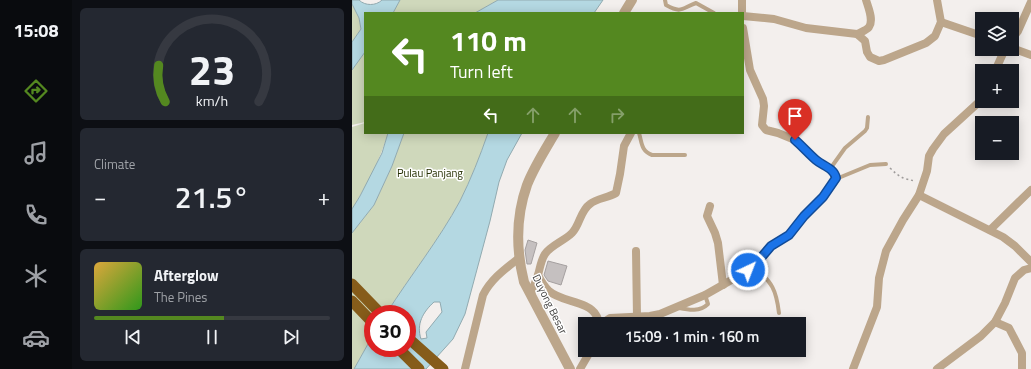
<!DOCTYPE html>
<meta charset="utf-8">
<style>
:root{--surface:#171b24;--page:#242831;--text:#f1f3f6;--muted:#9ea1a6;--line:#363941;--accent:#548820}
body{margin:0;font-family:"Titillium Web",sans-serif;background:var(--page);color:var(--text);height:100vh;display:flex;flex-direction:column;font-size:15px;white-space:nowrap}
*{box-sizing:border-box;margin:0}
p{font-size:13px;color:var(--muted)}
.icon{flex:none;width:22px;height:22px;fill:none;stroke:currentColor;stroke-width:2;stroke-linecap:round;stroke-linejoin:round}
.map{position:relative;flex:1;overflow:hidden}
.drawer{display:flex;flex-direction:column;gap:8px;padding:8px;background:#0d0f14;width:280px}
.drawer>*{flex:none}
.banner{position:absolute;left:12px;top:12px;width:380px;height:122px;border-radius:0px;box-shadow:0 2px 10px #0003;background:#548820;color:#fff;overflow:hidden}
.fabs{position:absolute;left:623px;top:12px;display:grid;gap:8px}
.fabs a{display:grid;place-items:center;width:44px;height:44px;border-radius:0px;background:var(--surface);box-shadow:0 2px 10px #0003;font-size:20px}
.speed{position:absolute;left:12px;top:305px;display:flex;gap:8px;font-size:20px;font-weight:700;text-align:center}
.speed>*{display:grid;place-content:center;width:52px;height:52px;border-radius:50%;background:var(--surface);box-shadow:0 2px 10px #0003;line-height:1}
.speed .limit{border:6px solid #d22;background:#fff;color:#111}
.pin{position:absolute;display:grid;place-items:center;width:34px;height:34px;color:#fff;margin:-41px -17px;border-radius:50% 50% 50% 0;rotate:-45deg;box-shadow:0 0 4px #0007}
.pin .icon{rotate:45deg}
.me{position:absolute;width:44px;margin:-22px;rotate:43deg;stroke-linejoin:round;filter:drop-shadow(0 0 3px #0008)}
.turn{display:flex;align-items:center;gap:14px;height:84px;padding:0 20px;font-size:18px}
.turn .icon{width:52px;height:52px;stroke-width:2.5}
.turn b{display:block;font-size:28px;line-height:34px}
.lanes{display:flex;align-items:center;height:38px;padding:0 20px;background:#0003;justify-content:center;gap:20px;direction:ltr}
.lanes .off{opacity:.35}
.big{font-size:30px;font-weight:600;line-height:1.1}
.drawer .tile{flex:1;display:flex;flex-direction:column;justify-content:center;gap:6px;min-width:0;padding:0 14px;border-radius:6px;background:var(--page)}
.drawer .dial{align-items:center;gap:0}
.dial svg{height:104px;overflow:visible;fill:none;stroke:var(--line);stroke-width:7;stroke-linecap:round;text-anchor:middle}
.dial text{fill:var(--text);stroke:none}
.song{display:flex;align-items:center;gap:12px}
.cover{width:48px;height:48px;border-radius:6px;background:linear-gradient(135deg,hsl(40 70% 55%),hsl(110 70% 35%))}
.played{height:4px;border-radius:2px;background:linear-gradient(90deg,var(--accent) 55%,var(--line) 55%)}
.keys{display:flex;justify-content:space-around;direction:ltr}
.heat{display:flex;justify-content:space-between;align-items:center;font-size:22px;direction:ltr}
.trip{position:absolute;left:226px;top:317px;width:228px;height:40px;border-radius:0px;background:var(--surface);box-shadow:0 2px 10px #0003;font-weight:600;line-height:40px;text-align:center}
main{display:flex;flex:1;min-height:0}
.tab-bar{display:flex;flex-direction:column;width:72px;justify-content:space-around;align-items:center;background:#090b0e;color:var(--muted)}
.tab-bar .icon{width:28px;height:28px}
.tab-bar .selected{color:var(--accent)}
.tab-bar b{font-size:18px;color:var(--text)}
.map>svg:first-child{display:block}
.green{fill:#cfd8bb}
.water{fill:#b4d8e2;stroke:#91aab0;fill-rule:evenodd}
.building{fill:#c5c0c0;stroke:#a5a0a0}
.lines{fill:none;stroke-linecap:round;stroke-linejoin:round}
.path{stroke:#9e9b9a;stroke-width:1.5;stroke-dasharray:2 3;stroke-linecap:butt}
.service{stroke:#bca68b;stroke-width:4}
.minor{stroke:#bca68b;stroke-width:8}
.tertiary{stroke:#bca68b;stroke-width:10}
.trunk{stroke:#865c1a;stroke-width:11}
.route-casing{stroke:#114b97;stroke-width:10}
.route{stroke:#1a73e8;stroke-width:7}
.labels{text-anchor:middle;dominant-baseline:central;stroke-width:3;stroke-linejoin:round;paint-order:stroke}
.park-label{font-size:11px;fill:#242e00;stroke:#fff}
.street-label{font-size:11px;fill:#3e3d3c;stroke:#fff}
</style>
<main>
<nav class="tab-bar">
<b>15:08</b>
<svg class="icon selected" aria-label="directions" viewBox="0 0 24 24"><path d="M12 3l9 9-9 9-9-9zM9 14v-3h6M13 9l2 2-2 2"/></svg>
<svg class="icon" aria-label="music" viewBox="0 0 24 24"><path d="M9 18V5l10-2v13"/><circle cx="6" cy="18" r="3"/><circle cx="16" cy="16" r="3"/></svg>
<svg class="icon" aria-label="phone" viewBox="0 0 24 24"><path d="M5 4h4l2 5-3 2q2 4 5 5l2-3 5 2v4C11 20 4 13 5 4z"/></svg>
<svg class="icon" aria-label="climate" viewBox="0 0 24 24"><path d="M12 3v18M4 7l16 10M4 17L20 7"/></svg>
<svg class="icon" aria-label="car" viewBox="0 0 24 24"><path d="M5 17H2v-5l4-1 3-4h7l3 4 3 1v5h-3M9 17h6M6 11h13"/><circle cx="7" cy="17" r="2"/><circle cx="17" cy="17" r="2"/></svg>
</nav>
<section class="drawer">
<div class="tile dial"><svg viewBox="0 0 100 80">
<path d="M14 69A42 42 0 1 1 86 69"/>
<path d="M14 69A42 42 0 0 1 9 41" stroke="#548820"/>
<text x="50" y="56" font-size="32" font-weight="700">23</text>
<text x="50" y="72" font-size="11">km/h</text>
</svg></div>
<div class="tile"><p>Climate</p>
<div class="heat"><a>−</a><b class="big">21.5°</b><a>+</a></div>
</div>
<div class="tile">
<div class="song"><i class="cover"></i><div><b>Afterglow</b><p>The Pines</p></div></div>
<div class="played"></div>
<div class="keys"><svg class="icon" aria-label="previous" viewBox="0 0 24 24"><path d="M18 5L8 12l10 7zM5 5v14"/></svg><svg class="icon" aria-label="pause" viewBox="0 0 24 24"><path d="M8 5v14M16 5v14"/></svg><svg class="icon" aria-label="next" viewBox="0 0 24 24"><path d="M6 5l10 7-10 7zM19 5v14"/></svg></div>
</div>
</section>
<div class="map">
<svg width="679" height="369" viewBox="0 0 679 369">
<rect width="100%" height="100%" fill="#f3efed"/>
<g class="green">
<path d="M48,0H146L123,13H41Z"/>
<path d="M0,4L7,18L9,29L0,42Z"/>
<path d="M13,52V122L0,125V70Z"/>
<path d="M13,123V133H36C28,160 15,185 0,209V127Z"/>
<path d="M52,133H136C128,156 119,179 108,201C87,240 58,276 34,314H21V335L2,369H0V233L22,205L40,166Z"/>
</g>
<g class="water">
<path d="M0,0H7C13,6 24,6 30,0H48L41,13H13V52L0,70V42L9,29L7,18L0,4Z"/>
<path d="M146,0H251L242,13H123Z"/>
<path d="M36,133H52L40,166L22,205L0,233V209L8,196L30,153Z"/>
<path d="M136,133H170L155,160L147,182L138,221L113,314L101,339L74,369H2L21,335V348H55V314H34C58,276 87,240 108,201C119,179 128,156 136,133ZM82,302H88L90,312L74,332L75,338L69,339C64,324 71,312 82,302Z"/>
</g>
<g class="building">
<path d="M176,240L185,243L179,264H175L173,250Z"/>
<path d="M196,261L215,266L209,285L196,281L192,275Z"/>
</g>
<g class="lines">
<path class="path" d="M538,168C547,177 551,179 564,181"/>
<g class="service">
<path d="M313,0L314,5C330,14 330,8 344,3L362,13"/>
<path d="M287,133C290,143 289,151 300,155H333"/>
<path d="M478,169L493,148L513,131L515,128L516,117"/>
<path d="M484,179L518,165L534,164"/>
<path d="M403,266C420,284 424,288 427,313"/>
<path d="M327,308C337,310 348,312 356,304L353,295"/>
</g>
<g class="minor">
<path d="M390,13V0"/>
<path d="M391,16L422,19L454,28L505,34L513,41L515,52L518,57L527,61L532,60L574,43L583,36L589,22L585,0"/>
<path d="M589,22L630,36"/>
<path d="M505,34C509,32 515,30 517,27C522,20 516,7 514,0"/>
<path d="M660,39L666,31L679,2"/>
<path d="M660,48L679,55"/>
<path d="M643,71L653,49"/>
<path d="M567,195L651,237L663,246L679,262"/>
<path d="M358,206L355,216L363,233L366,243L371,285"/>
<path d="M638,230L679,190"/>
<path d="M284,251L285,317"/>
<path d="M186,275C188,268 189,260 193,254C199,245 212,241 220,233C228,225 228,211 238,204C245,198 256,198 264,193L268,174L272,146L279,133"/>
<path d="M179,294L186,275C189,281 192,286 197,291C209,302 236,301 244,315C246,317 246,321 247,324"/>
<path d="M643,322L657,328L670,353V369"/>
<path d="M249,324L258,318L298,316L308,314L353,295L397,270L403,266L419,246L437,235L452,216L471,197L484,179L483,175L478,169L463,159L443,140L426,133L414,130L410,125L412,106L411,99L398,70L391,28"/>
<path d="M113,369L131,295C139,279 153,269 167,258"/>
<path d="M228,369L239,350"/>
<path d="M501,369L525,307L527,278L534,251L551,220L567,195L575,171L577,156L581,149L592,134L627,102L630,96"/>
<path d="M585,369L629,336L643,322L653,303L663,278L672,270L679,268"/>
</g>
<g class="tertiary">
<path d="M272,13L280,0"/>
<path d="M203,133C193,150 182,167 175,185C164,216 164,250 172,282L218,369"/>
</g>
<g class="trunk">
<path d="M0,284L29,314"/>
<path d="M0,301L21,323"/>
<path d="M55,337L91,369"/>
<path d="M46,348L67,369"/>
</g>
</g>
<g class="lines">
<defs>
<path id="route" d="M396,270L402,266L419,246L437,235L452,216L471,197L484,178C482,168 471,166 464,160C457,154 450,146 443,140"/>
</defs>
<use href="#route" class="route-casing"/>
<use href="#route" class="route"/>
</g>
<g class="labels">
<g class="park-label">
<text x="78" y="173">Pulau Panjang</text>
</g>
<g class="street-label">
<text transform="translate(198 304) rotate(64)">Duyong Besar</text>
</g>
</g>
</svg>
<div class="fabs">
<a><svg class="icon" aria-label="layers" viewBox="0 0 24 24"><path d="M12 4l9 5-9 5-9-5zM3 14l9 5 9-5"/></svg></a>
<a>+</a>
<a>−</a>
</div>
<div class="speed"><div class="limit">30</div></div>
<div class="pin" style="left:443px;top:140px;background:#d93025"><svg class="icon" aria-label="arrive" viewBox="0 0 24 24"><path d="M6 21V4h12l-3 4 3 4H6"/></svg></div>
<svg class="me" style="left:396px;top:270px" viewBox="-20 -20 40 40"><circle r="17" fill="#1a73e8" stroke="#fff" stroke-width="3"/><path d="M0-11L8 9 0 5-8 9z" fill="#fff"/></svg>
<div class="trip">15:09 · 1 min · 160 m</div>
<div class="banner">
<div class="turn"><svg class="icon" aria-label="left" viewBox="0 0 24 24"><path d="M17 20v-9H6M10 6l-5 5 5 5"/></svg><div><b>110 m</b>Turn left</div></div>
<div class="lanes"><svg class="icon" aria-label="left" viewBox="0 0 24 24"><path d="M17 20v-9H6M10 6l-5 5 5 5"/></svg><svg class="icon off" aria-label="ahead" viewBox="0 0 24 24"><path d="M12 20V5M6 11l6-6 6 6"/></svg><svg class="icon off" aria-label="ahead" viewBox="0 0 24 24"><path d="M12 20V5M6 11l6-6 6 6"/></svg><svg class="icon off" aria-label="right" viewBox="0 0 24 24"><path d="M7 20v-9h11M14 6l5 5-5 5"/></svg></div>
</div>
</div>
</main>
